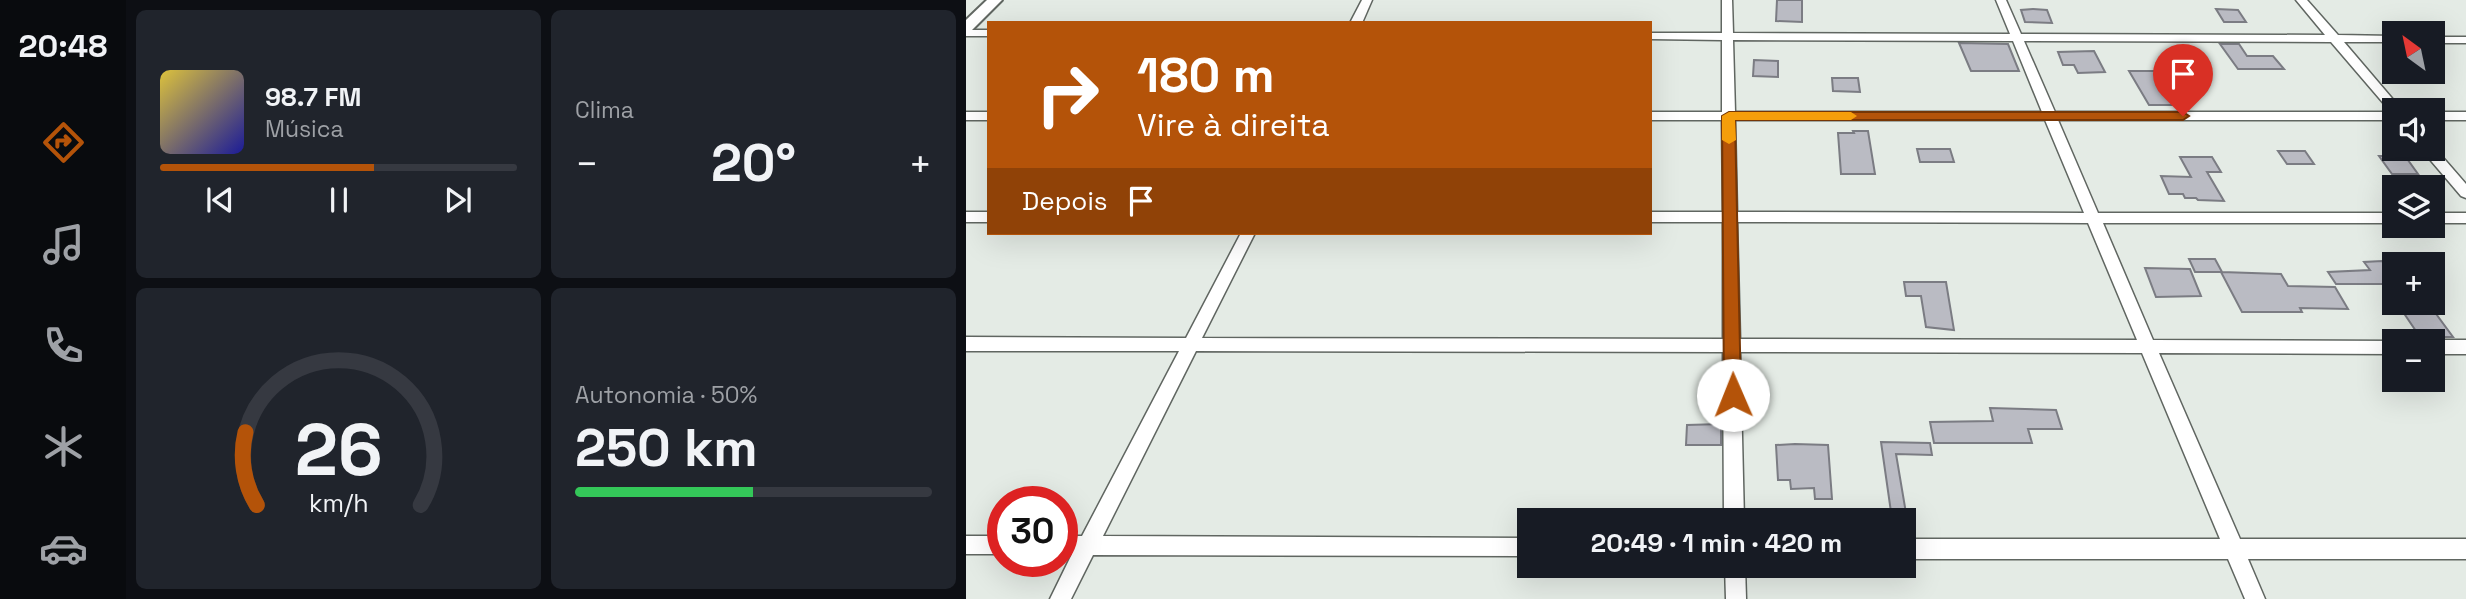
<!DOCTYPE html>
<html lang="pt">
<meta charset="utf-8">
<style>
:root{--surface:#171b24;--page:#20242c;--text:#f1f3f6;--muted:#9ea1a6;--line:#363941;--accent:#b45309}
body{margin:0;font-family:"Space Grotesk",sans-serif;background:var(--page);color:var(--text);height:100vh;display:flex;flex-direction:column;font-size:26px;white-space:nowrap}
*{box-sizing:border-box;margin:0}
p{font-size:23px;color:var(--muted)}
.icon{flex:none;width:38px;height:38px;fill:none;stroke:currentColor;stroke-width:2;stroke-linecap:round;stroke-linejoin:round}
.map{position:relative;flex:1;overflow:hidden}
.drawer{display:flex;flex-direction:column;gap:10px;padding:10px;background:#0d0f14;width:840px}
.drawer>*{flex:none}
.hud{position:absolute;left:21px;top:21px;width:665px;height:214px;border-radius:0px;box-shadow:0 7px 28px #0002;background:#b45309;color:#fff;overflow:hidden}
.needle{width:46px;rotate:327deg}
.controls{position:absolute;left:1416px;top:21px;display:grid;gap:14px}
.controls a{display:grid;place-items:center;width:63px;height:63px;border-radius:0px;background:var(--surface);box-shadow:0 7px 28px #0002;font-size:35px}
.speed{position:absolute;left:21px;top:486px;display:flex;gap:14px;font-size:35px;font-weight:700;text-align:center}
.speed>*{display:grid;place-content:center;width:91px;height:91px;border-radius:50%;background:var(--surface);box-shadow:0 7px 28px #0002;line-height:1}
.speed .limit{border:10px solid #d22;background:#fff;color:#111}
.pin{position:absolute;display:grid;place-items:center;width:60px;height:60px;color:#fff;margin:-72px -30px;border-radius:50% 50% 50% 0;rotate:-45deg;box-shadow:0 0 7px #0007}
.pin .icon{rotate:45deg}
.me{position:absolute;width:77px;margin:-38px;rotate:359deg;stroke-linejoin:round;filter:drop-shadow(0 0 5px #0008)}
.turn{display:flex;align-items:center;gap:24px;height:147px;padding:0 35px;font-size:32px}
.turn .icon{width:91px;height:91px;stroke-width:2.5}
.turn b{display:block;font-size:49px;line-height:60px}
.then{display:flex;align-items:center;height:66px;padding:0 35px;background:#0003;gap:14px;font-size:26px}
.big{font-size:52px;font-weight:600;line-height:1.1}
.drawer .tile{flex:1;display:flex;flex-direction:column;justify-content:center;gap:10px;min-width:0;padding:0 24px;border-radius:10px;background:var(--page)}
.drawer .dial{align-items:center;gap:0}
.dial svg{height:182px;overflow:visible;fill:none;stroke:var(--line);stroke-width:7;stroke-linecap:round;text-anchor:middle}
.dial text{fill:var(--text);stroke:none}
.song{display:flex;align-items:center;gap:21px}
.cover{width:84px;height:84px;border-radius:10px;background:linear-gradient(135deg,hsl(50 70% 55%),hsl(240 70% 35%))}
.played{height:7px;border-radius:4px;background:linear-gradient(90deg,var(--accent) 60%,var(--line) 60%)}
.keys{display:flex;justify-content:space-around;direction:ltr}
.heat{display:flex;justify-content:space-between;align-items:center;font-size:38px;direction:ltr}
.charge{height:10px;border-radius:5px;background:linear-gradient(90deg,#34c759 50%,var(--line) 0)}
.drawer .tiles{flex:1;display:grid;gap:10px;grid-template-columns:repeat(2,1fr)}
.trip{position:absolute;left:551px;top:508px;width:399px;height:70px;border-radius:0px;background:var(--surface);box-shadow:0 7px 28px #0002;font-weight:600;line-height:70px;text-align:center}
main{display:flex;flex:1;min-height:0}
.tab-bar{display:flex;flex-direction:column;width:126px;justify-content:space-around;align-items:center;background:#090b0e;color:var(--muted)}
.tab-bar .icon{width:49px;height:49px}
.tab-bar .on{color:var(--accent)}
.tab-bar b{font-size:32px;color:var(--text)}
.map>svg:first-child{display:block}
.building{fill:#babbc3;stroke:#7b7c83;stroke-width:2}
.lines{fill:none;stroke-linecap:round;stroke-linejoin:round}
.minor-casing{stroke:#606661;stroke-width:3}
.tertiary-casing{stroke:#606661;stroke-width:4}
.minor{fill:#fff;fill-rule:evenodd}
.tertiary{fill:#fff;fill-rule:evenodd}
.route{fill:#b45309;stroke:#753606;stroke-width:2}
.slow{fill:#f59e0b}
</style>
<main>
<nav class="tab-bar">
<b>20:48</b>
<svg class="icon on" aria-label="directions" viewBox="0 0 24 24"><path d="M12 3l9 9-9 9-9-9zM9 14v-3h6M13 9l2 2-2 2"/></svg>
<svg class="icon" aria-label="music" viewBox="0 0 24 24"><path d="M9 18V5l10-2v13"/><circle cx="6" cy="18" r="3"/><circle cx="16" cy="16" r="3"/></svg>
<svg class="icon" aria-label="phone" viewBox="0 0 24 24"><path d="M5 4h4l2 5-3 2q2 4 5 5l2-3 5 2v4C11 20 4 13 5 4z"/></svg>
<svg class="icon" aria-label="climate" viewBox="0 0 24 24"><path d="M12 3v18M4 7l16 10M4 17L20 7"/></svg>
<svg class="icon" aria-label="car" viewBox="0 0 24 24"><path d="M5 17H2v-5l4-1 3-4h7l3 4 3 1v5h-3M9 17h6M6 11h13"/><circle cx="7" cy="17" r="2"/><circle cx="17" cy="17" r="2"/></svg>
</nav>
<section class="drawer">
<div class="tiles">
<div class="tile">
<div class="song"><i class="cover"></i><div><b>98.7 FM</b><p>Música</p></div></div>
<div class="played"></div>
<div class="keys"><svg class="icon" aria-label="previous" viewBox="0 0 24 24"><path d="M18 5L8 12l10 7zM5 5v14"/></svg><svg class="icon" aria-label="pause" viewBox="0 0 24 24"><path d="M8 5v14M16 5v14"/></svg><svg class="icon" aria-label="next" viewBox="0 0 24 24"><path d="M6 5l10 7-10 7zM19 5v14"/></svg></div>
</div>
<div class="tile"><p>Clima</p>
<div class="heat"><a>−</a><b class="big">20°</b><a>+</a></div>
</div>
<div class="tile dial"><svg viewBox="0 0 100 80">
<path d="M14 69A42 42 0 1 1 86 69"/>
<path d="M14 69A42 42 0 0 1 9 37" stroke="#b45309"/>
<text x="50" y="56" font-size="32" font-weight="700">26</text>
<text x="50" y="72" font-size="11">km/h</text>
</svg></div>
<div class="tile"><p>Autonomia · 50%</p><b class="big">250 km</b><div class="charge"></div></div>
</div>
</section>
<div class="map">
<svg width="1500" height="599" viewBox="0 0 1500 599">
<rect width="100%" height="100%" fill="#e4ebe5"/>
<g class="building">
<path d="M811,0H836V22L810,21Z"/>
<path d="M1067,9L1081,10L1086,23L1059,22L1055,10Z"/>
<path d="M1250,9L1272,10L1280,22H1258Z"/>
<path d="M993,43L1042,44L1053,71H1005Z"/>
<path d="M1254,44H1273L1281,56H1307L1318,69H1272Z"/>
<path d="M1128,51L1139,72L1112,73L1108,65H1097L1092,52Z"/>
<path d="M788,60L812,61V77L787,76Z"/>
<path d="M1163,71H1191L1212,105H1183Z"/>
<path d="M866,78H892L894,92L867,91Z"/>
<path d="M887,131H902L909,174H875L872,133H888Z"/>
<path d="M951,149H984L988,162H954Z"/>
<path d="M1312,151H1339L1348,164H1321Z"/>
<path d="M1413,156H1439L1452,174H1426Z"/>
<path d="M1214,157H1246L1255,172H1241L1258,201L1232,200L1230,198H1219L1217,194H1203L1195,176L1225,177Z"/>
<path d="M1223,259H1249L1256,272L1315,274L1322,286L1369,287L1382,309L1334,308L1336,312H1276L1255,272H1229Z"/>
<path d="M1416,261L1428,275V298L1418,284H1370L1362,272L1404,270L1398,262Z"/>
<path d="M1179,268L1224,269L1235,296L1190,297Z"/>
<path d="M938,282H980L988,330L960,327L955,296H940Z"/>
<path d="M1431,303H1462L1487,337H1454Z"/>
<path d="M1024,408L1090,410L1096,429H1062L1066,443H968L964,422L1027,421Z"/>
<path d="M755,424V445H720L721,425Z"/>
<path d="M915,442L964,443L966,455L930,454L941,519H926Z"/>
<path d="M829,444L862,445L866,499H849L848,488L825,489L824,480H812L810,445Z"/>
</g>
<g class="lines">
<defs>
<g id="minor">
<path d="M396,0H406L396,23H384Z"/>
<path d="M756,0H766L767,33L1044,34L1030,0H1040L1055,34L1359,35L1330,0H1341L1372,35L1428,36V42H1378L1436,110H1428V120H1092L1132,213H1428V223H1137L1187,340L1431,341H1428V354L1193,353L1274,539H1500V559H1282L1299,599H1279L1262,559H938V539H1254L1176,353L774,352L778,520H758L757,352L230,351L137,536L564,538V556L127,555L105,599H84L106,554H96V536H116L213,351H0V337L220,338L275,233H289L236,338L757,339V222H684V212H757L756,120H684V112H756V40L684,39V33H756ZM767,40L1047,41L1076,112H769ZM1058,41L1365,42L1425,112H1089ZM769,120H1079L1118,213L771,212ZM771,222L1122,223L1171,340L774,339Z"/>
<rect x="0" y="30" width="23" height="6"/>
<rect x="1466" y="37" width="34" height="6"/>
<rect x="0" y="112" width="23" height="8"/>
<rect x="1466" y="112" width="34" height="8"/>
<path d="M1467,146L1500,184V198L1495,196L1455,149H1466Z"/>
<rect x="0" y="212" width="23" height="10"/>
<rect x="1466" y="213" width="34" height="10"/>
<path d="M1466,340H1500V354H1466V341H1463Z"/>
<rect x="0" y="536" width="37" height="18"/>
<path d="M759,565H779L780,599H760Z"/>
</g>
<path id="tertiary" d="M21,0H36L5,31L0,32V20Z"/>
</defs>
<use href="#minor" class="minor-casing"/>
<use href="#tertiary" class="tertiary-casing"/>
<use href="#minor" class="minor"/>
<use href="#tertiary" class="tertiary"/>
</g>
<path class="route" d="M763,112H1217L1223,116L1217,120H769L775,395L773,400L767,403L760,400L758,395L756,116Z"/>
<path class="slow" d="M763,112H885L891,116L885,120H769L770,140L763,144L756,140V116Z"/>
</svg>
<div class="controls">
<a><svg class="needle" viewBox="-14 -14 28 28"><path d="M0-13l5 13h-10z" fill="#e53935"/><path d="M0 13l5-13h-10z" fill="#9ea1a6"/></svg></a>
<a><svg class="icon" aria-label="sound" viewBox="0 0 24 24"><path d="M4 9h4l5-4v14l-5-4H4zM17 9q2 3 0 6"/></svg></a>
<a><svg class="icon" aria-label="layers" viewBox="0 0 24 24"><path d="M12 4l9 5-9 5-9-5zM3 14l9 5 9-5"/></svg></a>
<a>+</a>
<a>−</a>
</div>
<div class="speed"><div class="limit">30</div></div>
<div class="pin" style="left:1217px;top:116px;background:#d93025"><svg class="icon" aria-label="arrive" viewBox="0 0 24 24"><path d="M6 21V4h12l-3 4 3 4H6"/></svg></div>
<svg class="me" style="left:767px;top:395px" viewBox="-20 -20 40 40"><circle r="19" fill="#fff"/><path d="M0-13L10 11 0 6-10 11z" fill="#b45309"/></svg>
<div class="trip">20:49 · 1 min · 420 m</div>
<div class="hud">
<div class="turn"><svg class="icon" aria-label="right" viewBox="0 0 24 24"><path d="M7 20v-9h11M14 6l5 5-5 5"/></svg><div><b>180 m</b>Vire à direita</div></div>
<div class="then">Depois<svg class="icon" aria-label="arrive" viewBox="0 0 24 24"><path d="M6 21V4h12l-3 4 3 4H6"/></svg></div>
</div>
</div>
</main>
